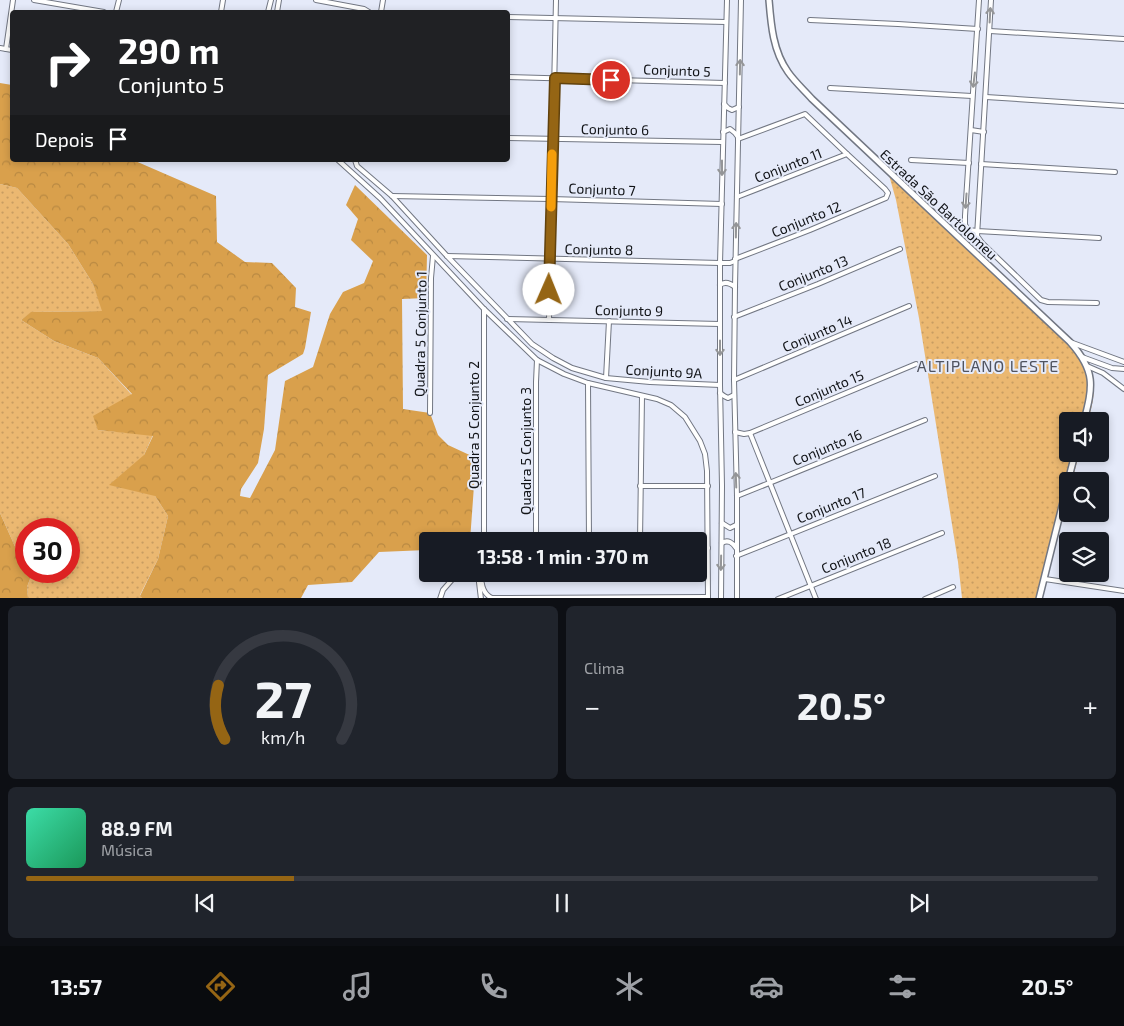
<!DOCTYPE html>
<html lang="pt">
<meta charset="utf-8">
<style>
:root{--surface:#171b24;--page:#20242c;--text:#f1f3f6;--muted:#9ea1a6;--line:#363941;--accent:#956514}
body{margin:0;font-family:"Exo 2",sans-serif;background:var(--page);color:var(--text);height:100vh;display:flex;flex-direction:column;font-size:19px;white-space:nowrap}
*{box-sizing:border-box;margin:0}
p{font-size:16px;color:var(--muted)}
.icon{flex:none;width:28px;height:28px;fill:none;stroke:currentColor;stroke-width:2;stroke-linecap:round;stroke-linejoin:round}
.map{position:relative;height:598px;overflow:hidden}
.drawer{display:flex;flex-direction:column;gap:8px;padding:8px;background:#0d0f14;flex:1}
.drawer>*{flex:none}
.hud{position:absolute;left:10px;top:10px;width:500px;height:152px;border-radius:5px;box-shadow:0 2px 8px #0003;background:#202124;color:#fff;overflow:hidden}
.tools{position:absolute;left:1059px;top:412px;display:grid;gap:10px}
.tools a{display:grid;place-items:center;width:50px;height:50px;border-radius:5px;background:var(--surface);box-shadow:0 2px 8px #0003;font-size:25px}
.speed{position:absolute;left:15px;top:518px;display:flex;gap:10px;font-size:25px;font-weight:700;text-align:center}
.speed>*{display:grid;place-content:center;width:65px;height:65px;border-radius:50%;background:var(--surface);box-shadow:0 2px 8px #0003;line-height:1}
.speed .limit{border:8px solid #d22;background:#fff;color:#111}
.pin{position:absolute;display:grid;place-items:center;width:42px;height:42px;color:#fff;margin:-21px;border:2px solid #fff;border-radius:50%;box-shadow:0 1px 5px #0007}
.me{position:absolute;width:55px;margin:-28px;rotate:1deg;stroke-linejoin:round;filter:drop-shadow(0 0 4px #0008)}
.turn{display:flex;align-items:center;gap:18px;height:105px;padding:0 25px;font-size:22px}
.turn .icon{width:65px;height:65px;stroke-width:2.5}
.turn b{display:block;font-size:35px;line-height:42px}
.then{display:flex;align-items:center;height:48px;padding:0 25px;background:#0003;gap:10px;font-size:19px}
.big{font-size:38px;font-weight:700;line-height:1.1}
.drawer .widget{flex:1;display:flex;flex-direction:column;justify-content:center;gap:8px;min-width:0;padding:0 18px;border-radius:8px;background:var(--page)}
.drawer .dial{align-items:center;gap:0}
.dial svg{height:130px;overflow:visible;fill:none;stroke:var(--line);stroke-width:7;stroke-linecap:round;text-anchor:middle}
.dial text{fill:var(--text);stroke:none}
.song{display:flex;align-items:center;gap:15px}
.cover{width:60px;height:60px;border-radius:8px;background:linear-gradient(135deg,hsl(160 70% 55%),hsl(150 70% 35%))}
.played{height:5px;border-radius:2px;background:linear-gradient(90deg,var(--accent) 25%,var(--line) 25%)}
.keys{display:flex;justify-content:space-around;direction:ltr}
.heat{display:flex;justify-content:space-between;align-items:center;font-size:28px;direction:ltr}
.drawer .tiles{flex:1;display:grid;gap:8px;grid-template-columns:1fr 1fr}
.widget:last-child{grid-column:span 2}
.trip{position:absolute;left:419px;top:532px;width:288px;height:50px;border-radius:5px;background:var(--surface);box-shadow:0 2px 8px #0003;font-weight:700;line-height:50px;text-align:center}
.tab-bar{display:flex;height:80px;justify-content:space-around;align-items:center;background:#090b0e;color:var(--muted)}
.tab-bar .icon{width:35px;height:35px}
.tab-bar .current{color:var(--accent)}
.tab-bar b{font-size:22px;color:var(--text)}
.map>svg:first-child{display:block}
.grass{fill:url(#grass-dots)}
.forest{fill:url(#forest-crowns)}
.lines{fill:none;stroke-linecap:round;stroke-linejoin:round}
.minor-casing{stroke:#727783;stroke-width:6}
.tertiary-casing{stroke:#727783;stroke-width:8}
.minor{stroke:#fff;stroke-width:4}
.tertiary{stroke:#fff;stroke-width:5}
.oneway{stroke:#949597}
.route-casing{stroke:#61420d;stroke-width:12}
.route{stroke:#956514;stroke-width:9}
.slow{stroke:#f59e0b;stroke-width:9}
.labels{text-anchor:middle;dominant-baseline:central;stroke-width:4;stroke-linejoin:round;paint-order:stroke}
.street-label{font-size:14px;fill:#111317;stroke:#e5eaf9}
.quarter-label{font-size:16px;letter-spacing:1px;fill:#505460;stroke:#e5eaf9}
</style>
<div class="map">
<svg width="1124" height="599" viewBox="0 0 1124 599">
<defs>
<pattern id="grass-dots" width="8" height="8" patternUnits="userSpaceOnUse" patternTransform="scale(1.25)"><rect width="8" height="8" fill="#ebb871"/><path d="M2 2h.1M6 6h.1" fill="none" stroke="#c89d61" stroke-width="1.8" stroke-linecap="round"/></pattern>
<pattern id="forest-crowns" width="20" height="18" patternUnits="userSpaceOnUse" patternTransform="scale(1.25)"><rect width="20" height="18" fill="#d9a04c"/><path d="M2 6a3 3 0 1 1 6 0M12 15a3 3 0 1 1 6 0" fill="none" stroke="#b98942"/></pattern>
</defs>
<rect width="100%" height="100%" fill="#e5eaf9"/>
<g class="grass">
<path d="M887,168L1086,360C1098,383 1094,398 1088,421H1068V454H1079L1072,481H1068L1067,497L1040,598H962L958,562L919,318L896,200Z"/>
<path d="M0,184L17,188L68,244L93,284L103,311L32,312L21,320L54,341L98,358L132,395L98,430L153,435L144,455L155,496L168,516L158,559L140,595L142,598L28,599L27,587L33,571H69V529H50L51,523L45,529H26V544L17,551L0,513Z"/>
</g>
<g class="forest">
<path d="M0,83L12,85V160H133L216,196L217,242L245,262L272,263L296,288L295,307L311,312L305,348L303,354L268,375L264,429L258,463L241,489L240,496L250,498L275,450L285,381L313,367L330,314L343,292L364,283L373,261L351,240L358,219L346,205L355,185L427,255L426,298L402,299L403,409L430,413L438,435L448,445L476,458L470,541H428L427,550L379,552L352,582L308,585L301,598H142L140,596L158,559L168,516L155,496L109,485L144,455L153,436L98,430L93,416L132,394L98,358L54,341L21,320L31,312L102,311L93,284L68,244L17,188L0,184Z"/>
<path d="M0,513L17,551L26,544V571H33L27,587L28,598H0Z"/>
</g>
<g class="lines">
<defs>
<g id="minor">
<path d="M34,0L104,12"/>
<path d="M316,0L364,9L369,12"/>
<path d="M979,0L965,216V225L969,230L977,231L1099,238"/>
<path d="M991,0L977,236L982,243L1041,300L1048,302L1097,303"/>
<path d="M116,12L119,0"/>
<path d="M221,12L223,0"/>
<path d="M268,12L271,0"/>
<path d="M277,12L279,0"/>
<path d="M381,12L383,0"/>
<path d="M508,17L726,22"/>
<path d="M810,20L898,24L978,29"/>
<path d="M990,31L1124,39"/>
<path d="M0,48L12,50"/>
<path d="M6,49L13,0"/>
<path d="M508,77L725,83"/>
<path d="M830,88L972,96"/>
<path d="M986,97L1124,106"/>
<path d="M724,104L728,108L732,110L739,107"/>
<path d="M971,130L984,132"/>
<path d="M723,132L730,129L735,133L738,137"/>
<path d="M508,138L722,142"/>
<path d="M338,160L380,198L484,309L537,360L564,374L588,383L657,399L671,405L685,417L700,441L705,454L707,471L708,599"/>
<path d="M355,160L357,166L392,196L447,256L532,344L553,358L572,368L606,378L650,382L720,385"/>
<path d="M911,160L969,163"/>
<path d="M981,164L1115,172"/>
<path d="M392,196L551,199L722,204"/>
<path d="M737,197L847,154"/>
<path d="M447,256L720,263H730L735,261"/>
<path d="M735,259L810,230L886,198L888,193L885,189L847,154L805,114L738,139"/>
<path d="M720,285C725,281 730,283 735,287"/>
<path d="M734,317L818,284L900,249"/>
<path d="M507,319L720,324"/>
<path d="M549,320L556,0"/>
<path d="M1070,342L1124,362"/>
<path d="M1082,357L1112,368L1124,369"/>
<path d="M1087,366L1103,373L1124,389"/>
<path d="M606,378L609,321"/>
<path d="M734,380L909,306"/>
<path d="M588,383L589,541"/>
<path d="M720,393L724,396L728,398L734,395"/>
<path d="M430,413L431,278L433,256"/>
<path d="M735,432L744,434L750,433L916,364"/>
<path d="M750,433L816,599"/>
<path d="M640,486H708"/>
<path d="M737,496L925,420"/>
<path d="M722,523L730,528L736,525"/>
<path d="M484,541V309"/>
<path d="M536,541V382L537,360"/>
<path d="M640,541L642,396"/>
<path d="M722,543C728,539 733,543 736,548"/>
<path d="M698,548H708"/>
<path d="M736,556L935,476"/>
<path d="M478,574L481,599"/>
<path d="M481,574C481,583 482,594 492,598L708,597"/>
<path d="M1045,579L1124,591"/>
<path d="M440,599L443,590L457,574"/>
<path d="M721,599L722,486L720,385V263L727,0"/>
<path d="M737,599V496L734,380L735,287L741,0"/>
<path d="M778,599L942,533"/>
<path d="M925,599L953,587"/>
</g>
<g id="tertiary">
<path d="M769,0C771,25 773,51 788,72C795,82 804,90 812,99L1070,342C1096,371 1093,386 1084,421"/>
<path d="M1068,481L1075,454"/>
<path d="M1039,599L1068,482"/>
</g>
</defs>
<use href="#minor" class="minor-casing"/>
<use href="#tertiary" class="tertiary-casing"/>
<use href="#minor" class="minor"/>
<use href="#tertiary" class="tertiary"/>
</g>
<defs><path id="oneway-shaft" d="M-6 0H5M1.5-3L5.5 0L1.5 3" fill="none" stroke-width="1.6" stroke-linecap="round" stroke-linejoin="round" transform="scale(1.25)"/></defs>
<g class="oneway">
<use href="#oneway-shaft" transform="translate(990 15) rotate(-87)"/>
<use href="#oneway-shaft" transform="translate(740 67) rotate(-89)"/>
<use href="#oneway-shaft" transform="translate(974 80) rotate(97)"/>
<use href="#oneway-shaft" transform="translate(722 168) rotate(90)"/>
<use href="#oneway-shaft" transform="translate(966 201) rotate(94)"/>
<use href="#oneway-shaft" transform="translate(736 230) rotate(-89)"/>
<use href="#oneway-shaft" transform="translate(720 348) rotate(90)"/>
<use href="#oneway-shaft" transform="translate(736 480) rotate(-92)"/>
<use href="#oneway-shaft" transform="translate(721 563) rotate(91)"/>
</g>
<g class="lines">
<defs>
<path id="route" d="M549,290L555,78L611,80"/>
</defs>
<use href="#route" class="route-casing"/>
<use href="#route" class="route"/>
<path class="slow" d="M551,207L552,154"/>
</g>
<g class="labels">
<g class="street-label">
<text transform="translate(677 70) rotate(2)">Conjunto 5</text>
<text transform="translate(615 129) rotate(1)">Conjunto 6</text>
<text transform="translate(788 165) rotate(-21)">Conjunto 11</text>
<text transform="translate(602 189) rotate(2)">Conjunto 7</text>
<text transform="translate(939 204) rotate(43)">Estrada São Bartolomeu</text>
<text transform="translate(806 219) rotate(-22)">Conjunto 12</text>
<text transform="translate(599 249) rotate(1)">Conjunto 8</text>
<text transform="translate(813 273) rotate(-22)">Conjunto 13</text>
<text transform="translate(629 310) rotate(1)">Conjunto 9</text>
<text transform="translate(817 333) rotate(-23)">Conjunto 14</text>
<text transform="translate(420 334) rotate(-89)">Quadra 5 Conjunto 1</text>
<text transform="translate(664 371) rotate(3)">Conjunto 9A</text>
<text transform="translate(829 388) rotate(-23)">Conjunto 15</text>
<text transform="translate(473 425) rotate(-90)">Quadra 5 Conjunto 2</text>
<text transform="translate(827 447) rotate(-22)">Conjunto 16</text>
<text transform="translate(525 451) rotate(-90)">Quadra 5 Conjunto 3</text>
<text transform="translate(831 505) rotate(-22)">Conjunto 17</text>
<text transform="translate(856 555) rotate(-22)">Conjunto 18</text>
</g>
<g class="quarter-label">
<text x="988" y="365">ALTIPLANO LESTE</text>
</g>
</g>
</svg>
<div class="tools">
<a><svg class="icon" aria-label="sound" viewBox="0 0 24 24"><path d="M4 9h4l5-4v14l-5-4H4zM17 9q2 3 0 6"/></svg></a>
<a><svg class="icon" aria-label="search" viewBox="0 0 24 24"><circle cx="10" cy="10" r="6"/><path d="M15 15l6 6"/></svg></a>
<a><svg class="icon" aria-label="layers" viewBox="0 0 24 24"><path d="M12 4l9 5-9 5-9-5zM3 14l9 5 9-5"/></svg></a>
</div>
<div class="speed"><div class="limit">30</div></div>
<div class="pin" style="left:611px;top:80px;background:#d93025"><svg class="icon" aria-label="arrive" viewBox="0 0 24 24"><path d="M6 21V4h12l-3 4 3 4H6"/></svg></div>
<svg class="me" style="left:549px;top:290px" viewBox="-20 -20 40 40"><circle r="19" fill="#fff"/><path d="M0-13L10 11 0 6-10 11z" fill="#956514"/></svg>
<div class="trip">13:58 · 1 min · 370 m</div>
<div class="hud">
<div class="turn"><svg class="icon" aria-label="right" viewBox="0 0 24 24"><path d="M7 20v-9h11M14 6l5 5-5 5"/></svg><div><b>290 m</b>Conjunto 5</div></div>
<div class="then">Depois<svg class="icon" aria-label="arrive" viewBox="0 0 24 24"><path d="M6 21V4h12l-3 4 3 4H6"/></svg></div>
</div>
</div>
<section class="drawer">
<div class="tiles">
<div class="widget dial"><svg viewBox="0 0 100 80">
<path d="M14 69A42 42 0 1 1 86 69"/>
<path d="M14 69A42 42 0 0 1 10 36" stroke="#956514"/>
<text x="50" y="56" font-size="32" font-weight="700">27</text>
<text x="50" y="72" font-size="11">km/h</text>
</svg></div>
<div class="widget"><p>Clima</p>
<div class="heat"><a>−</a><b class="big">20.5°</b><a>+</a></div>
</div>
<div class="widget">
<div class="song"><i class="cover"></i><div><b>88.9 FM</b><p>Música</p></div></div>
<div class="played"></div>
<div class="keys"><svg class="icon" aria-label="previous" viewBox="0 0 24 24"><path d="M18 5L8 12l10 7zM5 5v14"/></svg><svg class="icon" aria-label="pause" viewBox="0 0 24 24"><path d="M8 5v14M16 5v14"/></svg><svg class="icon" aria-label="next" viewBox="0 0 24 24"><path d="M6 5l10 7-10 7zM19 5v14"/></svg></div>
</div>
</div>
</section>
<nav class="tab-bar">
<b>13:57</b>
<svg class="icon current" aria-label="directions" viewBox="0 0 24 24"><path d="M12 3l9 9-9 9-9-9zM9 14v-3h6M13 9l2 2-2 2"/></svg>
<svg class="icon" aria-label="music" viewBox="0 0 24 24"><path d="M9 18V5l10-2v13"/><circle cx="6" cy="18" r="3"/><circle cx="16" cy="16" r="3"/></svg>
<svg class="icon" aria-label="phone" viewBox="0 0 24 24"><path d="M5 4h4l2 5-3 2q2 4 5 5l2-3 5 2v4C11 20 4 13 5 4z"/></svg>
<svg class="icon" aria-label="climate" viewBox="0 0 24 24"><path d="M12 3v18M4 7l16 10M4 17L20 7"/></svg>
<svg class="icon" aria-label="car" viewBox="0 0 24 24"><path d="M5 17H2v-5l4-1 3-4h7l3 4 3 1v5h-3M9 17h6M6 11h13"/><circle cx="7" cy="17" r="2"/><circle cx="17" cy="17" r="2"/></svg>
<svg class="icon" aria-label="filters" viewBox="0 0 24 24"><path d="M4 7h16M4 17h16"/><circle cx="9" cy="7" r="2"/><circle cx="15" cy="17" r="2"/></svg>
<b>20.5°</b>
</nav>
